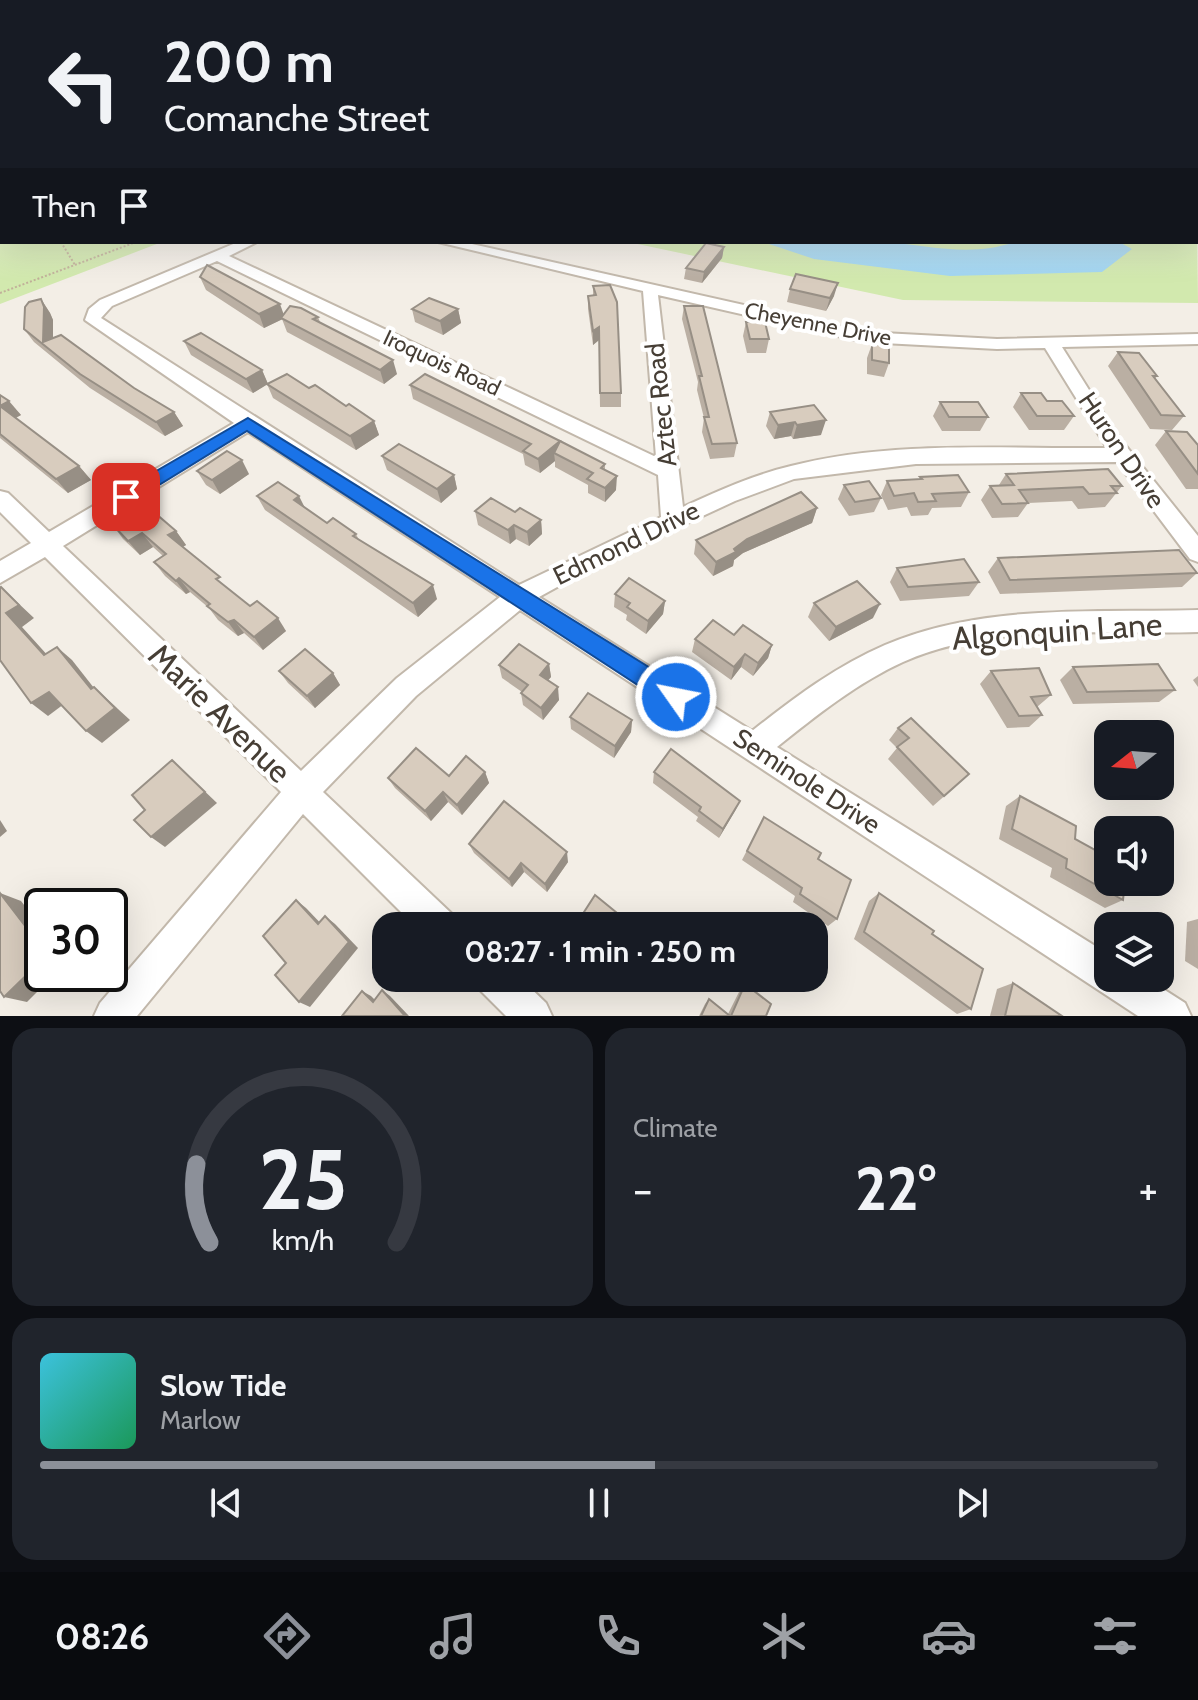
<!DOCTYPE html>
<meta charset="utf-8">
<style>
:root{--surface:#171b24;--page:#20242c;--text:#f1f3f6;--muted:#9ea1a6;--line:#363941;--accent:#8c9099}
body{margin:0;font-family:Cabin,sans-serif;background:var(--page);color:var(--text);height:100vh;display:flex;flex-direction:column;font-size:30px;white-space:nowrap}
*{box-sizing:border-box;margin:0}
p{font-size:26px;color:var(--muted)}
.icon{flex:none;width:44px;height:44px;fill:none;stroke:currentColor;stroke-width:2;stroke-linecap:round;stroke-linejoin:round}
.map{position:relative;height:1016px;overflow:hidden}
.details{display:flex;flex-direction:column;gap:12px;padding:12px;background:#0d0f14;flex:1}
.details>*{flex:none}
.top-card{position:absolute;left:0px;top:0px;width:1198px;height:244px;box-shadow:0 8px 32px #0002;background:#171b24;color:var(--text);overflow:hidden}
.needle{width:52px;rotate:253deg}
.tools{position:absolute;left:1094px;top:720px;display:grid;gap:16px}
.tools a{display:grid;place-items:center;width:80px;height:80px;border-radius:16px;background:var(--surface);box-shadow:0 8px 32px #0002;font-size:40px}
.speed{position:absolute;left:24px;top:888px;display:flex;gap:16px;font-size:40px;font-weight:700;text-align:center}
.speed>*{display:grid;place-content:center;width:104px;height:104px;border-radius:50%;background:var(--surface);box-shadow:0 8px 32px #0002;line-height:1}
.speed .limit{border:4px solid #111;border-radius:12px;background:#fff;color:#111}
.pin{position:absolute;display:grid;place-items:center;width:68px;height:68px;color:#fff;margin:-34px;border-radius:16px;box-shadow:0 4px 12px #0006}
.me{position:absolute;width:88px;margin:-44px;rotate:303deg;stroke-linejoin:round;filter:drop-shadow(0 0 6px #0008)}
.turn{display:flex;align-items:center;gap:28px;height:168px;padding:0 32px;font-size:36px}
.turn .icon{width:104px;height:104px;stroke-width:2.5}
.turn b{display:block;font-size:56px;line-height:68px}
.then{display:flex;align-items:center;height:76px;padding:0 32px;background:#0003;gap:16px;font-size:30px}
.big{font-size:60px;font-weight:800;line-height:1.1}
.details .widget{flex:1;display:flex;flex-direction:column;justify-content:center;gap:12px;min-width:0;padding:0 28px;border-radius:24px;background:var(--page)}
.details .dial{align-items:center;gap:0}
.dial svg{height:208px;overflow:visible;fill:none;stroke:var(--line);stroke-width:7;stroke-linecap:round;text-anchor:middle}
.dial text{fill:var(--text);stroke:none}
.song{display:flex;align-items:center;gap:24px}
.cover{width:96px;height:96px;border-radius:12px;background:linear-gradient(135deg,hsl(190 70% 55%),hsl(150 70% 35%))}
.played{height:8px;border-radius:4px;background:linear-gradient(90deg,var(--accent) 55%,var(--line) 55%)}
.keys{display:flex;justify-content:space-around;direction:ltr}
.heat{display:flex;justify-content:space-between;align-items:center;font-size:44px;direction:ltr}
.details .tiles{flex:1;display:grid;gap:12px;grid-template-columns:1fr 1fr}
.widget:last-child{grid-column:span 2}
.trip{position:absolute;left:372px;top:912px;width:456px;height:80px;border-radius:24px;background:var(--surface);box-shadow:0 8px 32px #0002;font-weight:800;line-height:80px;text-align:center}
.dock{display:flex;height:128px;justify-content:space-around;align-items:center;background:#090b0e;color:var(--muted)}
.dock .icon{width:56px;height:56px}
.dock .current{color:var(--accent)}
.dock b{font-size:36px;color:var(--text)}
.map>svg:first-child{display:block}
.green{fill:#d2e9ae}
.water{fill:#a1d6f2}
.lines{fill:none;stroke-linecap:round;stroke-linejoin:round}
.street-casing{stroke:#c2b8ab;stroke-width:4}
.path{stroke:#c1b099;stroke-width:2;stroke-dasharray:2 2;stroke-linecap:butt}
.street{fill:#fff;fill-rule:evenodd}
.wall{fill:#baafa3}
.shaded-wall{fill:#978f85}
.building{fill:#d8ccbe;stroke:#978f85;stroke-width:2}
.route{fill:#1a73e8;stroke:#114b97;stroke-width:2}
.labels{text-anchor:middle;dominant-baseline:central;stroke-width:8;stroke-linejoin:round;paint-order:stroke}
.far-street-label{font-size:22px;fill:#463e35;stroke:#fff}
.street-label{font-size:26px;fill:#463e35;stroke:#fff}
.near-street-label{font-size:32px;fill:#463e35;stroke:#fff}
</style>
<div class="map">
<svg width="1198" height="1016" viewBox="0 0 1198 1016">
<rect width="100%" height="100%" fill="#f3eee6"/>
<g class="green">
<path d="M0,137L2,242H162L0,304Z"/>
<path d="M1196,137L1198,303L903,300L628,242H1196Z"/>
</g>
<path class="water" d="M763,242C804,242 846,239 887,242C931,246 971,257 1015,242H1119L1132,249L1102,272L950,276L814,259Z"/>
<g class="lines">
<defs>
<g id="street">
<path d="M238,242H257L229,256L656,457L643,291L438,242H463L864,332L997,339L1198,334V344L1062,347L1118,436L1198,536V562L1190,559L1117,462L916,464L794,479L735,501L599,564L539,597L752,731C794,698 836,666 885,645C983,603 1094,613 1198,610V632C1103,635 992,622 903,662C857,683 817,715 777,747L1108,954V978H1146L1185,1003L1191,1016H1138L520,610L416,696L323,792L452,914L457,926H415L303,814L137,1016H94L100,1003L281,792L45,557L0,583V561L31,543L0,512V491L8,493L49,532L234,423L85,320L89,309L100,300ZM217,261L658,475L661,517L519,585L101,318L112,306ZM658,295L864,342L997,349L1045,348L1107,448C1002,449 893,440 791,466C753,475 718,491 683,507ZM248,432L500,597L397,678L301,771L63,546Z"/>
<path d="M476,978H520L546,1003L552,1016H506L481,991Z"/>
</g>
</defs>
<use href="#street" class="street-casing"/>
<g class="path">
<path d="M61,242L75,265"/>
<path d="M0,293L136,242"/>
</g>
<use href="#street" class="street"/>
</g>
<g class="wall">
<path d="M724,247L722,258L702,283L684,279L686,268Z"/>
<path d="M200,277L284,315L318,317L320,322L397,374L384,384L287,332L282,319L264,328L206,290Z"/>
<path d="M593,286L621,393V407H600L599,340L593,345L588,309V296H593Z"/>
<path d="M790,289L834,296L826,311L787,302Z"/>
<path d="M41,299L50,313L53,320V338L174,412L183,426L165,436L90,388L34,342L24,329Z"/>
<path d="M684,306L737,443L734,457L710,459L702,432L704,418L697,390L698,382L682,319Z"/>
<path d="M412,309H458L461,323L443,335L415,322Z"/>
<path d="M746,322L769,339L766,353H747L743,336Z"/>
<path d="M184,341L262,370L268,384L309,388L346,406L374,421L379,435L356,450L273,398L267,384L253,393L191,355Z"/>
<path d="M872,344L889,363L884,377L867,374V358Z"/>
<path d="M1118,352L1157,376L1155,379L1184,416L1172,430L1150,429L1108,366Z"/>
<path d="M410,385L605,464V470L616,490L605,502L588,493V485L555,467V461L540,473L525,465L523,454L413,399Z"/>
<path d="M1021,393L1047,401L1074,416L1064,430H1029L1013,407Z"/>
<path d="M0,395L21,415L16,418L79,466L91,480L68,493L0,438Z"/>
<path d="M940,402L988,417L980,431H942L933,416Z"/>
<path d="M770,412L821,435L793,439L791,436L774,439L766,426Z"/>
<path d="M1166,431L1198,445V489H1186L1155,445Z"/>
<path d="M382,456L454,475L457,489L441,503L387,470Z"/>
<path d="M197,471L249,474L220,494L206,485Z"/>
<path d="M1006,474L1122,486L1105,507L1078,509L1072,501L1028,503L1018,517L992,518L981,500L990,486L999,485Z"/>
<path d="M920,477L969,492L961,507L932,508L928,515L911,516L907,507L888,510L881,495L887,481L919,480Z"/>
<path d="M844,485L881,498L874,512L849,516L838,499Z"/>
<path d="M257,496L304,507L327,523L356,534L359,540L437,599L418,617L265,510Z"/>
<path d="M817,508L812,523L743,553L734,560L733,566L713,576L694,554L696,540Z"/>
<path d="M475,511L515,512L541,520L542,534L529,546L516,539L510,544L478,525Z"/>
<path d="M146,518L176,531L186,545L183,547L228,589L250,606L286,631L263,650L244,633L238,636L218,620L209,608L190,592L186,594L165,576L154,562L163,556L153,547L140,555L123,539L112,524Z"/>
<path d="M998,558L1197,573L1182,587L1000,594L988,572Z"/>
<path d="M897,568L979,582L969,596L900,601L890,582Z"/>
<path d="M615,594L665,601L663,614L646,634L626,620L627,615L614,607Z"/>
<path d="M814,603L873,618L829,641L808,617Z"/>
<path d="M734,635L772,645L768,658L753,676L741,667L731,680L692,652L695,639Z"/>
<path d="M549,664L551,677L548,680L559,700L543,720L523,705L521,693L522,692L502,678L499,665Z"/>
<path d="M1073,667L1175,690L1159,702L1073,704L1060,680Z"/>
<path d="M279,671L333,673L340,685L315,708L288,683Z"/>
<path d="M991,671L1051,695L1037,707L1042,715L1029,727L1007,728L980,684Z"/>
<path d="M1198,676V687L1193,680Z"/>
<path d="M570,717L632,720L631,732L614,758L571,729Z"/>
<path d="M898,728L957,785L933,806L888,759L897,748L889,740Z"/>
<path d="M485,772L489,783L462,815L448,802L431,821L395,788L388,778L449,776Z"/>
<path d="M654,772L740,801L719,838L696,821L698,817L653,783Z"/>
<path d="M1020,796L1075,839L1123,900L1105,908L1050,877L1052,868L999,839L1006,806Z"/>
<path d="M764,817L818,859L837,919L828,926L793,902L795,896L742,860Z"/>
<path d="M469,844L568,862L547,892L524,872L512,887L474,853Z"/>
<path d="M879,893L932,934L971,1009L957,1014L854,939L869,901Z"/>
<path d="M1198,919V969L1185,961L1187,922Z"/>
<path d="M1013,983L1062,1016H990L997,989Z"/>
<path d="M745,984L766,1016H699L705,1004L709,999L728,1014L740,990Z"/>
</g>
<g class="shaded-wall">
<path d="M724,247L722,258L702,283L704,272Z"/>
<path d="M838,283L834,296L826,311L830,298Z"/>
<path d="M41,299L50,313L53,320V352L43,342Z"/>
<path d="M280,304L285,318L264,328L259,314Z"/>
<path d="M458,309L461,323L443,335L440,321Z"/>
<path d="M599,327V340L593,345V331Z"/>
<path d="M393,360L397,374L384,384L380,370Z"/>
<path d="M262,370L268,384L253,393L246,379Z"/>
<path d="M9,401L21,415L11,420L0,406Z"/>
<path d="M174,412L183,426L165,436L156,422Z"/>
<path d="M826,420L821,435L793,439L797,425Z"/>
<path d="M374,421L379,435L356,450L350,436Z"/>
<path d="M795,422L791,436L774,439L778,425Z"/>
<path d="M560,441L554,453L555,461L540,473L538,459Z"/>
<path d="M242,460L249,474L220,494L212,480Z"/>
<path d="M79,466L91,480L68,493L56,479Z"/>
<path d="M454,475L457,489L441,503L437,489Z"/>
<path d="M617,476L616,490L605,502V488Z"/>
<path d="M299,496L306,510L294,500Z"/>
<path d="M817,508L812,523L743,553L734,560L733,566L713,576L716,562L747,539Z"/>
<path d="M541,520L542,534L529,546L527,532Z"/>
<path d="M514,525L516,539L510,544L508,530Z"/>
<path d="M176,531L186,545L179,549L168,535Z"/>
<path d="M142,533L153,547L140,555L128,541Z"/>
<path d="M179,578L190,592L186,594L176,581Z"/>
<path d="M433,585L437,599L418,617L413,603Z"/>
<path d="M1,587L34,618L22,627L59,668L44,655L6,613Z"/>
<path d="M665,601L663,614L646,634L648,621Z"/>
<path d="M880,604L873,618L829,641L836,627Z"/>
<path d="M278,618L286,631L263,650L254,637Z"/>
<path d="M234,620L244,633L238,636L228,622Z"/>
<path d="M772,645L768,658L753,676L758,663Z"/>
<path d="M57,647L72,660L105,702L91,689Z"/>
<path d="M745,654L741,667L731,680L734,667Z"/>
<path d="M549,664L551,677L541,688L540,675Z"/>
<path d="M333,673L340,685L315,708L307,696Z"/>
<path d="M94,687L130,720L102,743L86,731Z"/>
<path d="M558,687L559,700L543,720L541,708Z"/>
<path d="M49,692L64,704L48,716L31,703Z"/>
<path d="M632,720L631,732L614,758L615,746Z"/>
<path d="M172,760L217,803L165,847L151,837Z"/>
<path d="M485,772L489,783L462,815L457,805Z"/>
<path d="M443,792L448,802L431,821L425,811Z"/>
<path d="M740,801L735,811L719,838L723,829Z"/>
<path d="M0,820L7,831L0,837Z"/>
<path d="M567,852L568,862L547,892L545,884Z"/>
<path d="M521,863L524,872L512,887L509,879Z"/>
<path d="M0,893L21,901L42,928V948Z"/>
<path d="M296,900L306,908L328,931L318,924Z"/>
<path d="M325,916L335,924L358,948L310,1007L299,1002Z"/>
<path d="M42,960V974H55L27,1002L4,997Z"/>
<path d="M382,990L390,996L409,1016H405Z"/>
<path d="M362,991L371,996L382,1007L373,1002Z"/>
</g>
<g class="building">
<path d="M706,243L724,247L704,272L686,268Z"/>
<path d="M207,265L280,304L259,314L200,277Z"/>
<path d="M796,274L838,283L830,298L790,289Z"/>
<path d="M610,285L617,302L621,393H600L599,327L593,331L588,296L596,295L593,286Z"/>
<path d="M429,298L458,309L440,321L412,309Z"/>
<path d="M41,299L44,307L43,342L61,335L134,388L174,412L156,422L80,374L24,329L25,307L29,302Z"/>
<path d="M290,306L301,308L318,317L313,319L393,360L380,370L281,318Z"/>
<path d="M684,306H703L737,443L712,444L704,417H709L699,376H702Z"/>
<path d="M746,322H765L769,339H750Z"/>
<path d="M201,333L262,370L246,379L184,341Z"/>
<path d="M872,344L889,345V363L872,360Z"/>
<path d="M1118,352L1139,353L1157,376H1153L1184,416L1161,415Z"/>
<path d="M287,374L309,388L315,385L346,406L349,404L374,421L350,436L267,384Z"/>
<path d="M425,374L560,441L538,459L523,451L531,444L410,385Z"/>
<path d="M1021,393H1041L1047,401H1062L1074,416H1037Z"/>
<path d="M0,395L9,401L0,406Z"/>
<path d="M940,402H978L988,417H949Z"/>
<path d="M814,405L826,420L797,425L795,422L778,425L770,412Z"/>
<path d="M0,406L79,466L56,479L0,434Z"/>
<path d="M1166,431L1187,432L1198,445V474Z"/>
<path d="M560,441L605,464L601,468L617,476L605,488L587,479L593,473L554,453Z"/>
<path d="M399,444L454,475L437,489L382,456Z"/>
<path d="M227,451L242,460L212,480L197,471Z"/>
<path d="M1108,469L1122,486H1111L1117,493L1089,494L1083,487L1019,490L1028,503L1002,504L990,486L1014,485L1006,474Z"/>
<path d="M958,475L969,492L932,494L936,501L918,502L914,493L894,496L887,481L922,479L920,477Z"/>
<path d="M869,481L881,498L855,502L844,485Z"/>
<path d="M278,482L299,496L294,500L327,523L333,518L356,534L353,536L433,585L413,603L257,496Z"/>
<path d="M801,492L817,508L747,539L734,549L736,552L716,562L696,540Z"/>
<path d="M491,498L515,512L520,508L541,520L527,532L514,525L508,530L475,511Z"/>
<path d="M136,510L146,518L155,513L176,531L168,535L220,577L216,579L250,606L257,601L278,618L254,637L234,620L228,622L207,606L210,604L179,578L176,581L154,562L166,554L142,533L128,541L112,524Z"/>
<path d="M1179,550L1197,573L1010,580L998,558Z"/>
<path d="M964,559L979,582L908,587L897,568Z"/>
<path d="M629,578L665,601L648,621L627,607L630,603L615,594Z"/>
<path d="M857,581L880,604L836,627L814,603Z"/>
<path d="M1,587L19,605L6,613L44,655L57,647L91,689L94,687L115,708L86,731L49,692L31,703L0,660V588Z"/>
<path d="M713,620L734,635L743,625L772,645L758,663L745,654L734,667L695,639Z"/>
<path d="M519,644L549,664L540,675L558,687L541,708L521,693L528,685L499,665Z"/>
<path d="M305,649L333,673L307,696L279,671Z"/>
<path d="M1158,664L1175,690L1087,692L1073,667Z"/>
<path d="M1039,668L1051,695L1031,697L1042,715L1019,716L991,671Z"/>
<path d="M588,693L632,720L615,746L570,717Z"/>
<path d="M911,718L969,774L944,796L897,747L909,738L898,728Z"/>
<path d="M416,748L449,776L466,756L485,772L457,805L443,792L425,811L388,778Z"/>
<path d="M671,749L740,801L723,829L699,811L701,807L654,772Z"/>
<path d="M172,760L205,792L151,837L134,820L145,810L132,795Z"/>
<path d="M1020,796L1076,826L1075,839L1108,857V882H1125L1123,900L1066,868L1067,859L1012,829Z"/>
<path d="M504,801L567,852L545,884L521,863L509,879L469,844Z"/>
<path d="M764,817L821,853L818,859L851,880L837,919L800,894L802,888L747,851Z"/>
<path d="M0,893L42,948V960L4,997L0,991Z"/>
<path d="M879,893L934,931L932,934L983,969L971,1009L864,932Z"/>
<path d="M595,895L633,926H575Z"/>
<path d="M296,900L318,924L325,916L349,942L299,1002L275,975L286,963L263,936Z"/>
<path d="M1013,983L1062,1016H1005Z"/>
<path d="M745,984L771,1004L766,1016H731Z"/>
<path d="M382,990L405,1016H342L362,991L373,1002Z"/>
<path d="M709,999L730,1016H701Z"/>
</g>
<linearGradient id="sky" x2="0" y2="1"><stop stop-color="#8bc2ec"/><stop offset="0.49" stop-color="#faf7f4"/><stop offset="1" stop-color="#faf7f4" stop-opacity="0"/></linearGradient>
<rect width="1198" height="279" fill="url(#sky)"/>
<path class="route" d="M248,418L684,689L687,697L684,704L676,707L667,704L247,431L133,501H120V492Z"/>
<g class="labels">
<g class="far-street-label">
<text transform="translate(818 324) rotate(11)">Cheyenne Drive</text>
<text transform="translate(442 363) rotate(25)">Iroquois Road</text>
</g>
<g class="street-label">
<text transform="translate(661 405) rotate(-96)">Aztec Road</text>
<text transform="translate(1122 450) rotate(56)">Huron Drive</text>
<text transform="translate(626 543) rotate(-26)">Edmond Drive</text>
<text transform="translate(807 781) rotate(33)">Seminole Drive</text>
</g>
<g class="near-street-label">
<text transform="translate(1057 631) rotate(-4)">Algonquin Lane</text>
<text transform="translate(220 713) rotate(44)">Marie Avenue</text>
</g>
</g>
</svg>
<div class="tools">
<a><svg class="needle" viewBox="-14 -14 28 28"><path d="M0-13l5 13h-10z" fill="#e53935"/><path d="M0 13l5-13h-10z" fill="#9ea1a6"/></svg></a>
<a><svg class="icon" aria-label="sound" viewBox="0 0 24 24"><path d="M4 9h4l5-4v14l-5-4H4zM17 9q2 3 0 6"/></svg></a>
<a><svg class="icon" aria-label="layers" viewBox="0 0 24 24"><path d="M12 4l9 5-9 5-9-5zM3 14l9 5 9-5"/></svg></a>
</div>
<div class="speed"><div class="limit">30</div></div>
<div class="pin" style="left:126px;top:497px;background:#d93025"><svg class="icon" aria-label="arrive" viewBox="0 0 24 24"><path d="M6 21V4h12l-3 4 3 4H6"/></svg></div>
<svg class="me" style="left:676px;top:697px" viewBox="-20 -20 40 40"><circle r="17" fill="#1a73e8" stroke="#fff" stroke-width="3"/><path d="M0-11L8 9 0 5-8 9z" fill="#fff"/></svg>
<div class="trip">08:27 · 1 min · 250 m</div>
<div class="top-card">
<div class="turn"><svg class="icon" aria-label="left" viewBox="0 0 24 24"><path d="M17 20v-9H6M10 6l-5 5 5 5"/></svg><div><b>200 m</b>Comanche Street</div></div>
<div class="then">Then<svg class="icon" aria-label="arrive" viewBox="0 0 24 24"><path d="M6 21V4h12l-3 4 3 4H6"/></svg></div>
</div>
</div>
<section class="details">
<div class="tiles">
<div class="widget dial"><svg viewBox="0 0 100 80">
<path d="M14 69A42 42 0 1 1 86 69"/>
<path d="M14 69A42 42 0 0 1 9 39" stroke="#8c9099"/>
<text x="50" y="56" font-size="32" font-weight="700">25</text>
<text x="50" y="72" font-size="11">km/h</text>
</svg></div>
<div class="widget"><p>Climate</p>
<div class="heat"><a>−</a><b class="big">22°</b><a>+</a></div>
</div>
<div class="widget">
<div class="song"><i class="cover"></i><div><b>Slow Tide</b><p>Marlow</p></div></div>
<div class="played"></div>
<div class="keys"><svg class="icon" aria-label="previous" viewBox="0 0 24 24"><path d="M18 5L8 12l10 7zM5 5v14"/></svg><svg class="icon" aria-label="pause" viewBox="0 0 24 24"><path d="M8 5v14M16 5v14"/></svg><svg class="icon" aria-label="next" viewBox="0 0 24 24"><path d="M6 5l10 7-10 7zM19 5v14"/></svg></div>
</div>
</div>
</section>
<nav class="dock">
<b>08:26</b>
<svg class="icon current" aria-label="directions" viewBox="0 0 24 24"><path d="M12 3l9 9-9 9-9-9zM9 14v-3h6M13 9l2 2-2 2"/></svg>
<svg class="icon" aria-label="music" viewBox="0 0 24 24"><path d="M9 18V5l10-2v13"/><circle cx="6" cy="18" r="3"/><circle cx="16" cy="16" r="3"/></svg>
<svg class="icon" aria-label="phone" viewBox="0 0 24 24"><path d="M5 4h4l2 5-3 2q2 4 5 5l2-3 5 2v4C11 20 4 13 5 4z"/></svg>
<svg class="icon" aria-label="climate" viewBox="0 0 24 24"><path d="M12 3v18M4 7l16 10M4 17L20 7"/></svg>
<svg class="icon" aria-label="car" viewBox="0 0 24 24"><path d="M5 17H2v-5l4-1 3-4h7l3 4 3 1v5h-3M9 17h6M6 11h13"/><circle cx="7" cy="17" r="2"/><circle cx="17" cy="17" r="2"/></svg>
<svg class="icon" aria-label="filters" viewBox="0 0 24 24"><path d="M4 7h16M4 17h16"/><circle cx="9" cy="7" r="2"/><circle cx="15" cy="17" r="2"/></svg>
</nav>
